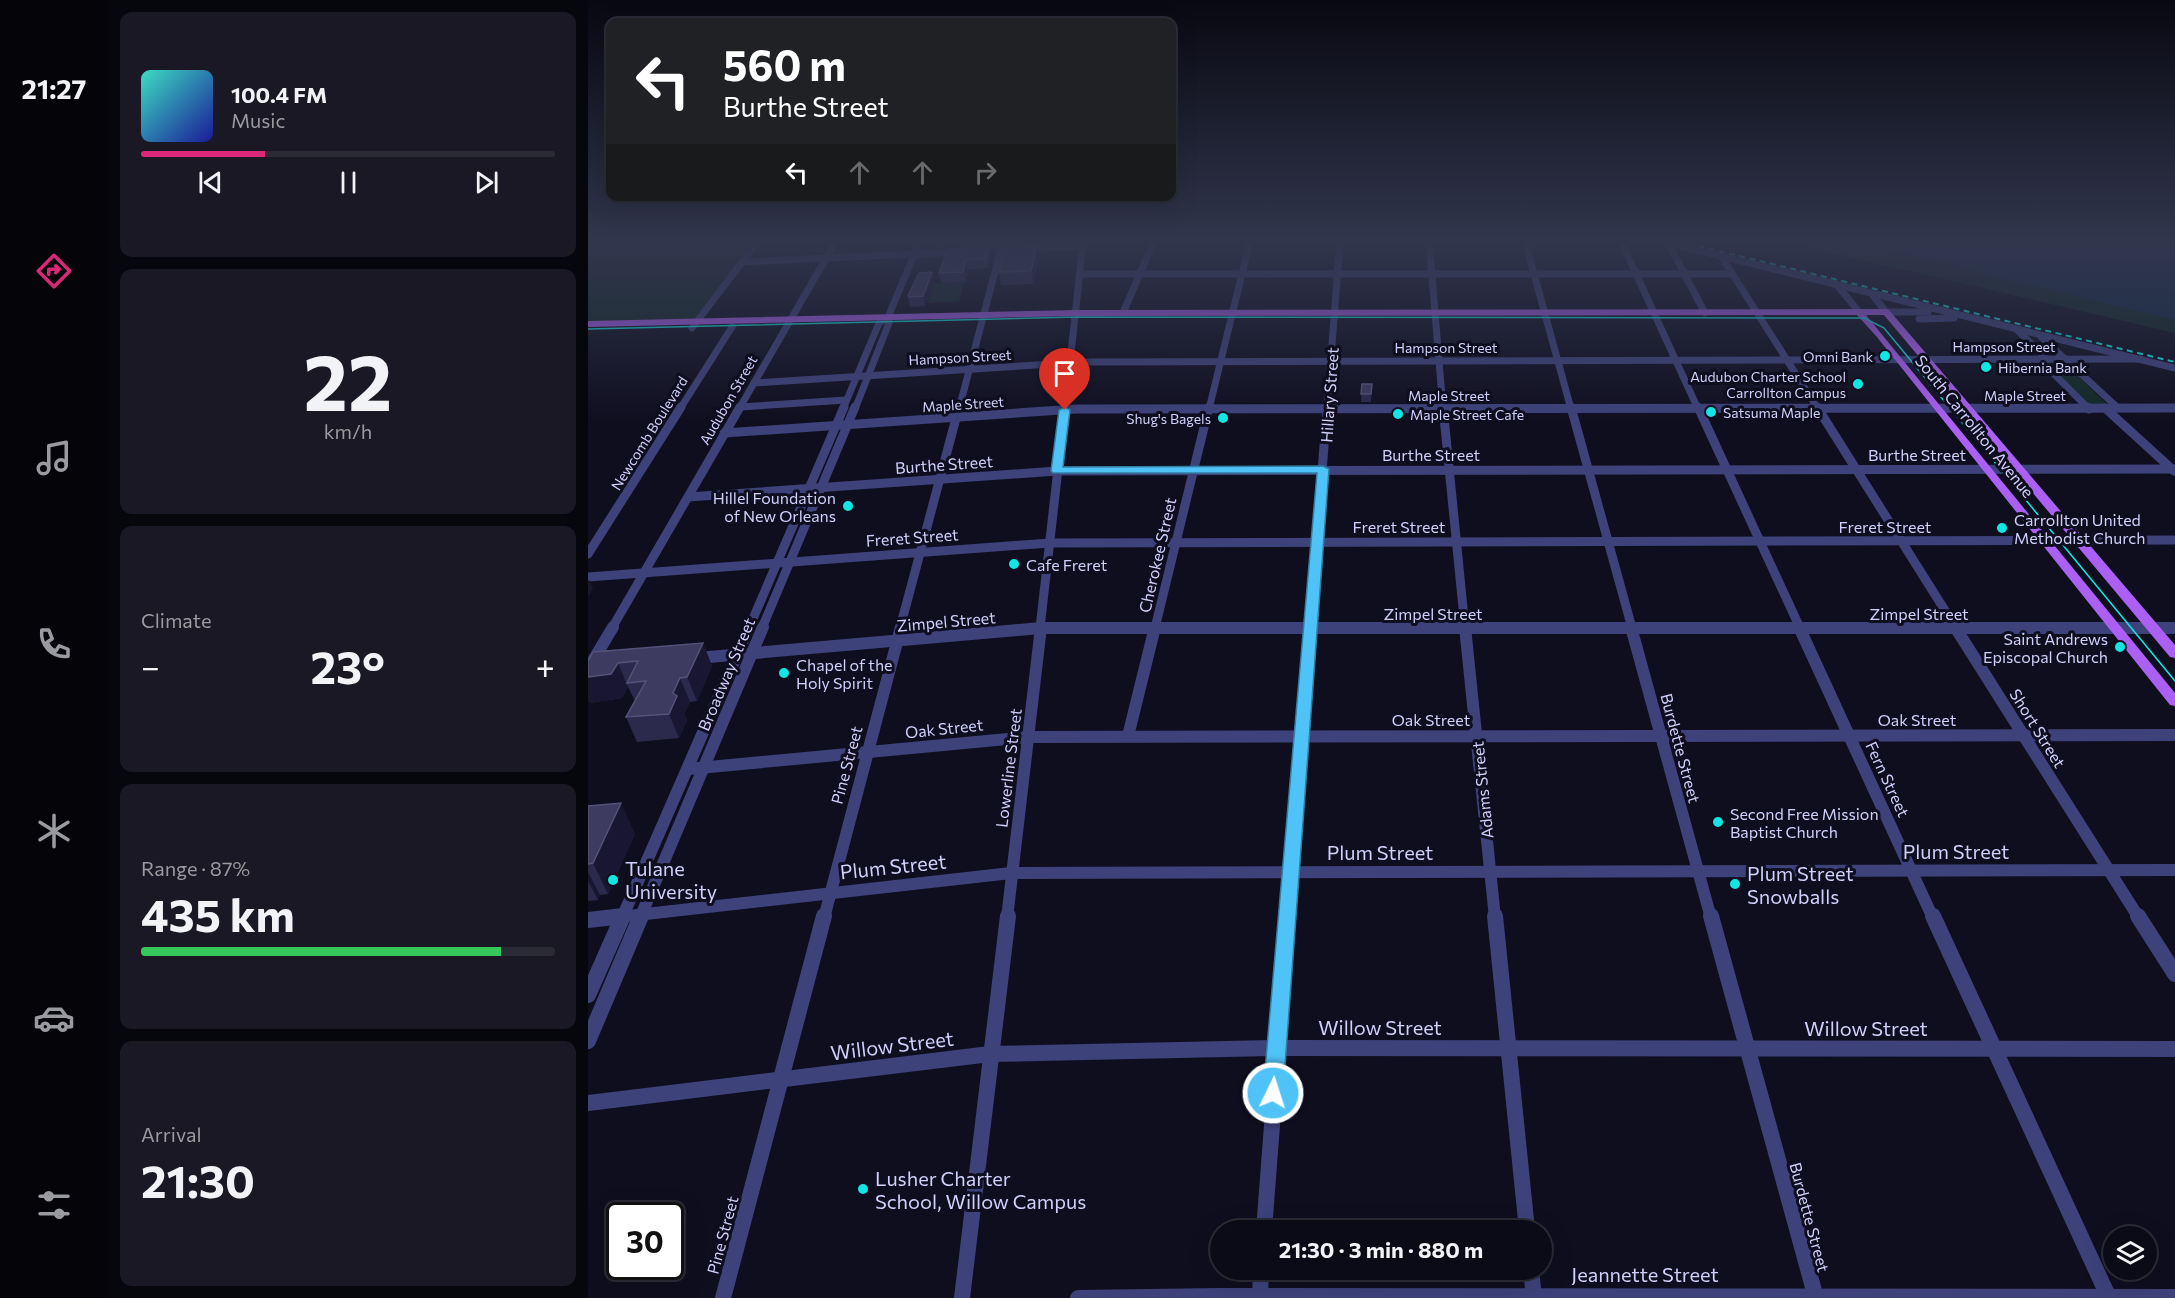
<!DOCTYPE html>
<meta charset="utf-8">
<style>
:root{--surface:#0b0a17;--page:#191824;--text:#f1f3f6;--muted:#9a9aa1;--line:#2b2b36;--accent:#db2777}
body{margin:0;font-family:Commissioner,sans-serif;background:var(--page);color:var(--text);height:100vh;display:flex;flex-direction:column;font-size:22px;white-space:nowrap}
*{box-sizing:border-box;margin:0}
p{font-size:20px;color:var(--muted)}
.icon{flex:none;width:33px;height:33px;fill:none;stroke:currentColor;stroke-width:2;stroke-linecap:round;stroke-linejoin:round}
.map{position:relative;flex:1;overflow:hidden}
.panel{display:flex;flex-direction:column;gap:12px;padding:12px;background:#06060d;width:480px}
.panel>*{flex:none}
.guide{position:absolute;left:18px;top:18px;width:570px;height:183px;border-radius:12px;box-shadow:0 6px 24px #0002,0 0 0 2px var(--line);background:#202124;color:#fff;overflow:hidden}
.buttons{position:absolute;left:1515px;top:1226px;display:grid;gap:12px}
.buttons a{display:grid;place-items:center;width:54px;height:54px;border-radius:50%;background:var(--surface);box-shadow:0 6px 24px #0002,0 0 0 2px var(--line);font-size:30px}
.speed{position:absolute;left:18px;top:1202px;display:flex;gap:12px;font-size:30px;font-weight:700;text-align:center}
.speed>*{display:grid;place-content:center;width:78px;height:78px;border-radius:50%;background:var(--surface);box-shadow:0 6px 24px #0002,0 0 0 2px var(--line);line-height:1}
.speed .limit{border:3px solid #111;border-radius:9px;background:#fff;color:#111}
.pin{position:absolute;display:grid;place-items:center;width:51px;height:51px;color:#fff;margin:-62px -26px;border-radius:50% 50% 50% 0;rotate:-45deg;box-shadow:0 0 6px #0007}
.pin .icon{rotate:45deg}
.me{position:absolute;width:66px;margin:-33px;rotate:4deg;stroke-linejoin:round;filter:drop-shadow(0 0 4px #0008)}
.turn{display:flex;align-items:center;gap:21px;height:126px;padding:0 18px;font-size:27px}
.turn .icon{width:78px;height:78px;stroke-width:2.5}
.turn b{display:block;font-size:42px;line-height:51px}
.lanes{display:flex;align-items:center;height:57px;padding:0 18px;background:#0003;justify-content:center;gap:30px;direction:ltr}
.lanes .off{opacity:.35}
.big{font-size:45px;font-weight:700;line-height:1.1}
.panel .tile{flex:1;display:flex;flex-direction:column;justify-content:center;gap:9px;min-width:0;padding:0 21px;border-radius:12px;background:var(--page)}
.panel .dial{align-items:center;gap:0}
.dial b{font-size:78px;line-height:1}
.song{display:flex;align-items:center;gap:18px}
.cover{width:72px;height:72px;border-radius:9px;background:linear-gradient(135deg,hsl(170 70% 55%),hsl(240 70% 35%))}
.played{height:6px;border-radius:3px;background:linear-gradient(90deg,var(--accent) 30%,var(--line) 30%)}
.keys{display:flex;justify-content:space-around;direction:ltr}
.heat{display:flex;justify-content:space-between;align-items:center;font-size:33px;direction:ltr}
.charge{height:9px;border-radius:4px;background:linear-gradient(90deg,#34c759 87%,var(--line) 0)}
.trip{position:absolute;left:622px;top:1220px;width:342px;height:60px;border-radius:30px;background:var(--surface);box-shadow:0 6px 24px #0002,0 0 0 2px var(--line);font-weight:700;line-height:60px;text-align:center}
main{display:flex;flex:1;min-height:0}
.tab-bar{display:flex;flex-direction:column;width:108px;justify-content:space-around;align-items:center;background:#040409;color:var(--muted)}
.tab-bar .icon{width:42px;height:42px}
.tab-bar .on{color:var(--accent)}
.tab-bar b{font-size:27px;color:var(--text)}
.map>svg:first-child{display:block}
.green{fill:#122925}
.water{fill:#122c45}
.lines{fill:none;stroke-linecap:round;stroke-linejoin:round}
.minor-far3{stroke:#3d427b;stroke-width:7}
.minor-far2{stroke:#3d427b;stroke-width:9}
.minor-far1{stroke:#3d427b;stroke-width:12}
.minor{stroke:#3d427b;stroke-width:16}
.major{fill:#ab60f3;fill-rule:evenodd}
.tram{stroke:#11e6e4;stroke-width:1.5}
.rail{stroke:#11e6e4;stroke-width:2;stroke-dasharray:6 4.5;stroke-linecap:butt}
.wall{fill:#2b294c}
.shaded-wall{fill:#191632}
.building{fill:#3d3b5f;stroke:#545277;stroke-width:1.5}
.route{fill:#4fc3f7;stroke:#337fa1;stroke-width:1.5}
.poi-dot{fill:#11e6e4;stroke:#0f0e1f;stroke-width:2}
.labels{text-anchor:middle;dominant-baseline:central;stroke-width:6;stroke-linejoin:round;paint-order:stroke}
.far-street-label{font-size:14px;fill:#d0d0fb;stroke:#0f0e1f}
.far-poi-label{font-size:14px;fill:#d0d0fb;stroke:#0f0e1f;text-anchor:end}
.street-label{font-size:16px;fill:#d0d0fb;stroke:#0f0e1f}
.poi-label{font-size:16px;fill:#d0d0fb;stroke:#0f0e1f;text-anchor:start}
.near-street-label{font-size:20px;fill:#d0d0fb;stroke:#0f0e1f}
.near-poi-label{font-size:20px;fill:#d0d0fb;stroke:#0f0e1f;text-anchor:start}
</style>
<main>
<nav class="tab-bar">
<b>21:27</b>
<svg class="icon on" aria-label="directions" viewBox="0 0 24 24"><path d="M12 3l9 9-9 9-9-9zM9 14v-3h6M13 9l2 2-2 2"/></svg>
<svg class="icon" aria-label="music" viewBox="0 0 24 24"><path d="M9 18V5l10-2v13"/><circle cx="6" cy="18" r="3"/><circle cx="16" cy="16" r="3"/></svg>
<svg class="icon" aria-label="phone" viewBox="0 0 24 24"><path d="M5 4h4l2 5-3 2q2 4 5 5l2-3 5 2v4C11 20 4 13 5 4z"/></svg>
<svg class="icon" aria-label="climate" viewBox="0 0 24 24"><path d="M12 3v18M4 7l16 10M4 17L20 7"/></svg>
<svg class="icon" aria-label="car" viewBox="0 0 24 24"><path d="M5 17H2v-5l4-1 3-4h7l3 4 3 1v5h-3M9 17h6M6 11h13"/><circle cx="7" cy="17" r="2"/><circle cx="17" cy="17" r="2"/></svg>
<svg class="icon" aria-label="filters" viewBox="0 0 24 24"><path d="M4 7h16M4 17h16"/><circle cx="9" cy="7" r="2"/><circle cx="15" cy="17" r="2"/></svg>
</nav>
<section class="panel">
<div class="tile">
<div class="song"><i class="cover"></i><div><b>100.4 FM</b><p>Music</p></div></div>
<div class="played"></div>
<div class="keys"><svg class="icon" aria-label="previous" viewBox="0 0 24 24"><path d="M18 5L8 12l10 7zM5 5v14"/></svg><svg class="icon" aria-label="pause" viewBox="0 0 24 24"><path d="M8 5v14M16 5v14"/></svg><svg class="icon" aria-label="next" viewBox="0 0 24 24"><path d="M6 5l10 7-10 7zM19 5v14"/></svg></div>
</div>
<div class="tile dial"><b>22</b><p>km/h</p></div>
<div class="tile"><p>Climate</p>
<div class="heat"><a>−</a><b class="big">23°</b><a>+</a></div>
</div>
<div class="tile"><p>Range · 87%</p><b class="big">435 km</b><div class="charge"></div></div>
<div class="tile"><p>Arrival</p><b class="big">21:30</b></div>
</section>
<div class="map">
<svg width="1587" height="1298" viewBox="0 0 1587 1298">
<rect width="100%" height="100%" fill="#0f0e1f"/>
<g class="green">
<path d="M0,241H170L109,320L0,323Z"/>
<path d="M1193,241H1263L1297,246L1587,319V333Z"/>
<path d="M376,282L371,301L340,303L346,284Z"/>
<path d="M1476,363L1521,406L1502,405L1458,364Z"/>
</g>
<path class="water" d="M1263,241H1587V320L1426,281L1313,251Z"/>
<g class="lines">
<g class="minor-far3">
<path d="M841,241L855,409"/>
<path d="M937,241L983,409"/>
<path d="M1033,241L1110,409"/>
<path d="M1072,241L1587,368"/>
<path d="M1080,243L1117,313"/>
<path d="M437,248L495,246"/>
<path d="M1133,256L1230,409"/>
<path d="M155,262L371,252"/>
<path d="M492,274H1144"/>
<path d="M1249,285L1271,312"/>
<path d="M1284,294L1298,312H1340"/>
<path d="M535,313L566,241"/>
<path d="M1331,319L1366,318"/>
<path d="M104,328L170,241"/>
<path d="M1429,330L1460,360"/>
<path d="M1453,337L1530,408"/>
<path d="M1452,360L1501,409"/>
<path d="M166,383L495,362L1552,359"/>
<path d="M152,407L258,400"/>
<path d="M92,409L144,327"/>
<path d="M151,409L248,241"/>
<path d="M255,409L291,323L300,317"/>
<path d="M267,409L301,323L300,317L332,241"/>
<path d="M371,409L415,241"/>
<path d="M477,409L495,242L504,241"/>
<path d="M621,409L662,241"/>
<path d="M733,409L1587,408"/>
<path d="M739,409L752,241"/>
</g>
<g class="minor-far2">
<path d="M855,407L877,628"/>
<path d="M983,407L1044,628"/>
<path d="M1110,407L1212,628"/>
<path d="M1229,407L1368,628"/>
<path d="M1499,407L1501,409"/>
<path d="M1517,408L1586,471"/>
<path d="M136,433L488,409L1587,408"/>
<path d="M100,497L469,471L1587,469"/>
<path d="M0,554L93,407"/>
<path d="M0,577L462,543L1587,540"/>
<path d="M24,628L152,407"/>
<path d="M161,628L256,407"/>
<path d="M174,628L267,407"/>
<path d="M312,628L371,407"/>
<path d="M450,628H1587"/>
<path d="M452,628L477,407"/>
<path d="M567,628L621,407"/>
<path d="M722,628L739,407"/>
</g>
<g class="minor-far1">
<path d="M877,627L907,918"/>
<path d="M1043,627L1123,918"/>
<path d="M1211,627L1345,918"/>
<path d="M1367,627L1551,918"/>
<path d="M109,658L453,628H1587"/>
<path d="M3,664L25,627"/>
<path d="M540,736L567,627"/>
<path d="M100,769L441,737L1587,735"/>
<path d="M22,918L423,873L1587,870"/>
<path d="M34,918L161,627"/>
<path d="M52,918L175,627"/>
<path d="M236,918L313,627"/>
<path d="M419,918L453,627"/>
<path d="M700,918L722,627"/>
</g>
<g class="minor">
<path d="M907,916L939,1230"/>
<path d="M1123,916L1228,1298"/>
<path d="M1345,916L1521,1298"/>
<path d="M1550,916L1587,974"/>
<path d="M0,920L35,916"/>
<path d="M0,995L35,916"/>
<path d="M0,1041L53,916"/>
<path d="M0,1103L402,1054L688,1048L1587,1049"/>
<path d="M676,1230L700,916"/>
<path d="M943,1269L946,1298"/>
<path d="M135,1298L236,916"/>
<path d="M374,1298L420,916"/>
<path d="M490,1298L631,1296L1587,1297"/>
<path d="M672,1298L673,1269"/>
</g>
<path class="major" d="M1298,309L1301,310L1587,645V658L1582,657L1296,315H1278L1587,693V706L1582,705L1289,337L1269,315L489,316L0,327V321L489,310Z"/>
<path class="tram" d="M0,329L489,317L1276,318L1296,328L1587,681"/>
<path class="rail" d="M1090,241L1587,362"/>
</g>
<g class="wall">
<path d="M344,241H358L356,247H345Z"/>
<path d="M437,242L438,246L451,257L445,284L413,285L411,272Z"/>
<path d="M360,249L403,256L400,268L380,269L377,282L353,283L351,273Z"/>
<path d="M346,282L337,306L323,307L322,306L320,296Z"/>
<path d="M774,384H784L783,402H773Z"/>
<path d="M115,643L124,666L109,701L102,702L96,714L99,720L91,738L49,742L38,717L47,701L40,687L34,698L2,703L0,700V661Z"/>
<path d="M0,806L47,834L20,894L12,895L10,900L0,901Z"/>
</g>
<g class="shaded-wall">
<path d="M449,245L451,257L445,284L443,271Z"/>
<path d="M401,247L403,256L400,268L398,259Z"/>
<path d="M378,260L380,269L377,282L375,272Z"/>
<path d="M344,272L346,282L337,306L335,296Z"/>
<path d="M1,580L5,589L0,597V581Z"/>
<path d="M115,643L124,666L109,701L99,677Z"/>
<path d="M30,663L40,687L34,698L2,703L0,700V677Z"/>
<path d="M92,678L102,702L96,714L99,720L91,738L81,714L85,693Z"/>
<path d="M33,803L47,834L20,894L5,863Z"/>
<path d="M0,872L12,895L10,900L0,881Z"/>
</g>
<g class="building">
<path d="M437,242L436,246L449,245L443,271L411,272L419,243Z"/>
<path d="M401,247L398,259L378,260L375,272L351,273L360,249Z"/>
<path d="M344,272L335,296L321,297L320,296L331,273Z"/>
<path d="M774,384H784L783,394H773Z"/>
<path d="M115,643L99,677L92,678L85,693L89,696L81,714L38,717L58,681L39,683L50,661L30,663L23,674L0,677V661L5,652Z"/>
<path d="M33,803L5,863L0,864V806Z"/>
</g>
<linearGradient id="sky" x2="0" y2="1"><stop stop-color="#080811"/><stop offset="0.57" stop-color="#31364d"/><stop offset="1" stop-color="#31364d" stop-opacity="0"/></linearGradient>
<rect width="1587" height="423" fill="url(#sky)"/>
<path class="route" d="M477,407L482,410L475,467L735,466L741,469L695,1093L692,1100L685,1102L678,1100L675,1093L729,473H465L463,471L471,410Z"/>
<g class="poi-dot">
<circle cx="1297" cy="356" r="6"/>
<circle cx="1398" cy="367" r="6"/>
<circle cx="1270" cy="384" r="6"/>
<circle cx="1123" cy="412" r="6"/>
<circle cx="810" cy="414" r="6"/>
<circle cx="635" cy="418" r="6"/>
<circle cx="260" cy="506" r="6"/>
<circle cx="1414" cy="528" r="6"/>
<circle cx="426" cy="564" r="6"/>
<circle cx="1532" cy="647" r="6"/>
<circle cx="196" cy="673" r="6"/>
<circle cx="1130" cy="822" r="6"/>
<circle cx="25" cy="880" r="6"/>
<circle cx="1147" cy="884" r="6"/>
<circle cx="275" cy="1189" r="6"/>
</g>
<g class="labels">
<g class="far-street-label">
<text x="1416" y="346">Hampson Street</text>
<text x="858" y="347">Hampson Street</text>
<text transform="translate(372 357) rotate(-3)">Hampson Street</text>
<text x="861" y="395">Maple Street</text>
<text x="1437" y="395">Maple Street</text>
<text transform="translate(140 400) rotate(-60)">Audubon Street</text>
<text transform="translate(375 404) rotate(-4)">Maple Street</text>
<text transform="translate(61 433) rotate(-58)">Newcomb Boulevard</text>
</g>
<g class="far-poi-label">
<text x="1285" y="356">Omni Bank</text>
<text x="1410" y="367" text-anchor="start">Hibernia Bank</text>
<text x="1258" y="376">Audubon Charter School<tspan x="1258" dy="16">Carrollton Campus</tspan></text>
<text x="1135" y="412" text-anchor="start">Satsuma Maple</text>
<text x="822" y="414" text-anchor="start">Maple Street Cafe</text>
<text x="623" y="418">Shug's Bagels</text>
</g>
<g class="street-label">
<text transform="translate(741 395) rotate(-86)">Hillary Street</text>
<text transform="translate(1387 426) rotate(51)">South Carrollton Avenue</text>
<text x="843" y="454">Burthe Street</text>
<text x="1329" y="454">Burthe Street</text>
<text transform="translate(356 464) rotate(-4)">Burthe Street</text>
<text x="811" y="526">Freret Street</text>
<text x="1297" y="526">Freret Street</text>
<text transform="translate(324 537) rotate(-4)">Freret Street</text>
<text transform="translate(569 555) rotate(-77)">Cherokee Street</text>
<text x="845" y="613">Zimpel Street</text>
<text x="1331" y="613">Zimpel Street</text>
<text transform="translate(358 621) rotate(-5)">Zimpel Street</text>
<text transform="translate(138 674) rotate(-67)">Broadway Street</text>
<text x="843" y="719">Oak Street</text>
<text x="1329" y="719">Oak Street</text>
<text transform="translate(356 728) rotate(-6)">Oak Street</text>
<text transform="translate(1450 728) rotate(58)">Short Street</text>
<text transform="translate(1093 748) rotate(75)">Burdette Street</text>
<text transform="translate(258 765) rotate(-75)">Pine Street</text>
<text transform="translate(420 768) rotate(-83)">Lowerline Street</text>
<text transform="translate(1300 779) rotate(65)">Fern Street</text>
<text transform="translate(894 790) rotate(-96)">Adams Street</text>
<text transform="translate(1222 1217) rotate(75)">Burdette Street</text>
<text transform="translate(134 1235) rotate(-75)">Pine Street</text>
</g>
<g class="poi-label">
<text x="248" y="497" text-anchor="end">Hillel Foundation<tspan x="248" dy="18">of New Orleans</tspan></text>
<text x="1426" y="519">Carrollton United<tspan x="1426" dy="18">Methodist Church</tspan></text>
<text x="438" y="564">Cafe Freret</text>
<text x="1520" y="638" text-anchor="end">Saint Andrews<tspan x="1520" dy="18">Episcopal Church</tspan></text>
<text x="208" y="664">Chapel of the<tspan x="208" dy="18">Holy Spirit</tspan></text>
<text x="1142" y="813">Second Free Mission<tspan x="1142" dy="18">Baptist Church</tspan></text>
</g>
<g class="near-street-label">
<text x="1368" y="851">Plum Street</text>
<text x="792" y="852">Plum Street</text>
<text transform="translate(305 866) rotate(-6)">Plum Street</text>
<text x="792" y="1027">Willow Street</text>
<text x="1278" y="1028">Willow Street</text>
<text transform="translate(304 1045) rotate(-7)">Willow Street</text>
<text x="1057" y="1274">Jeannette Street</text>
</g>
<g class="near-poi-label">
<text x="37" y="868">Tulane<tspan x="37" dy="23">University</tspan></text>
<text x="1159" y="873">Plum Street<tspan x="1159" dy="23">Snowballs</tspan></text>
<text x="287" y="1178">Lusher Charter<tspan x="287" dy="23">School, Willow Campus</tspan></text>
</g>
</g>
</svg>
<div class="buttons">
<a><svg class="icon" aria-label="layers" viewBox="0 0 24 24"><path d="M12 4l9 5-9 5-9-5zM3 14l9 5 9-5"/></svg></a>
</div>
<div class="speed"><div class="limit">30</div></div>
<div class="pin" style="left:477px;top:410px;background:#d93025"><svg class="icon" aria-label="arrive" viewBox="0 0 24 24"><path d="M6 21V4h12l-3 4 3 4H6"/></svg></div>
<svg class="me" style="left:685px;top:1093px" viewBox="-20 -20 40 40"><circle r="17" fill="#4fc3f7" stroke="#fff" stroke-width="3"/><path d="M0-11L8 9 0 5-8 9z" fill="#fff"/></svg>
<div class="trip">21:30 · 3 min · 880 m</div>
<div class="guide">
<div class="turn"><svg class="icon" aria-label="left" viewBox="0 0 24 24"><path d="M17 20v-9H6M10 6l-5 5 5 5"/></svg><div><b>560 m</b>Burthe Street</div></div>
<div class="lanes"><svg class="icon" aria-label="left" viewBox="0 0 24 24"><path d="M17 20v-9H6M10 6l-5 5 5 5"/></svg><svg class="icon off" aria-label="ahead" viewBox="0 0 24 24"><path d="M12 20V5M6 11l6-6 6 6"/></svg><svg class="icon off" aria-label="ahead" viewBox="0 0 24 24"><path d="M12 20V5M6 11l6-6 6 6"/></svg><svg class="icon off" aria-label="right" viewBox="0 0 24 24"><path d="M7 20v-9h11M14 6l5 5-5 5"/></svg></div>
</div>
</div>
</main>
